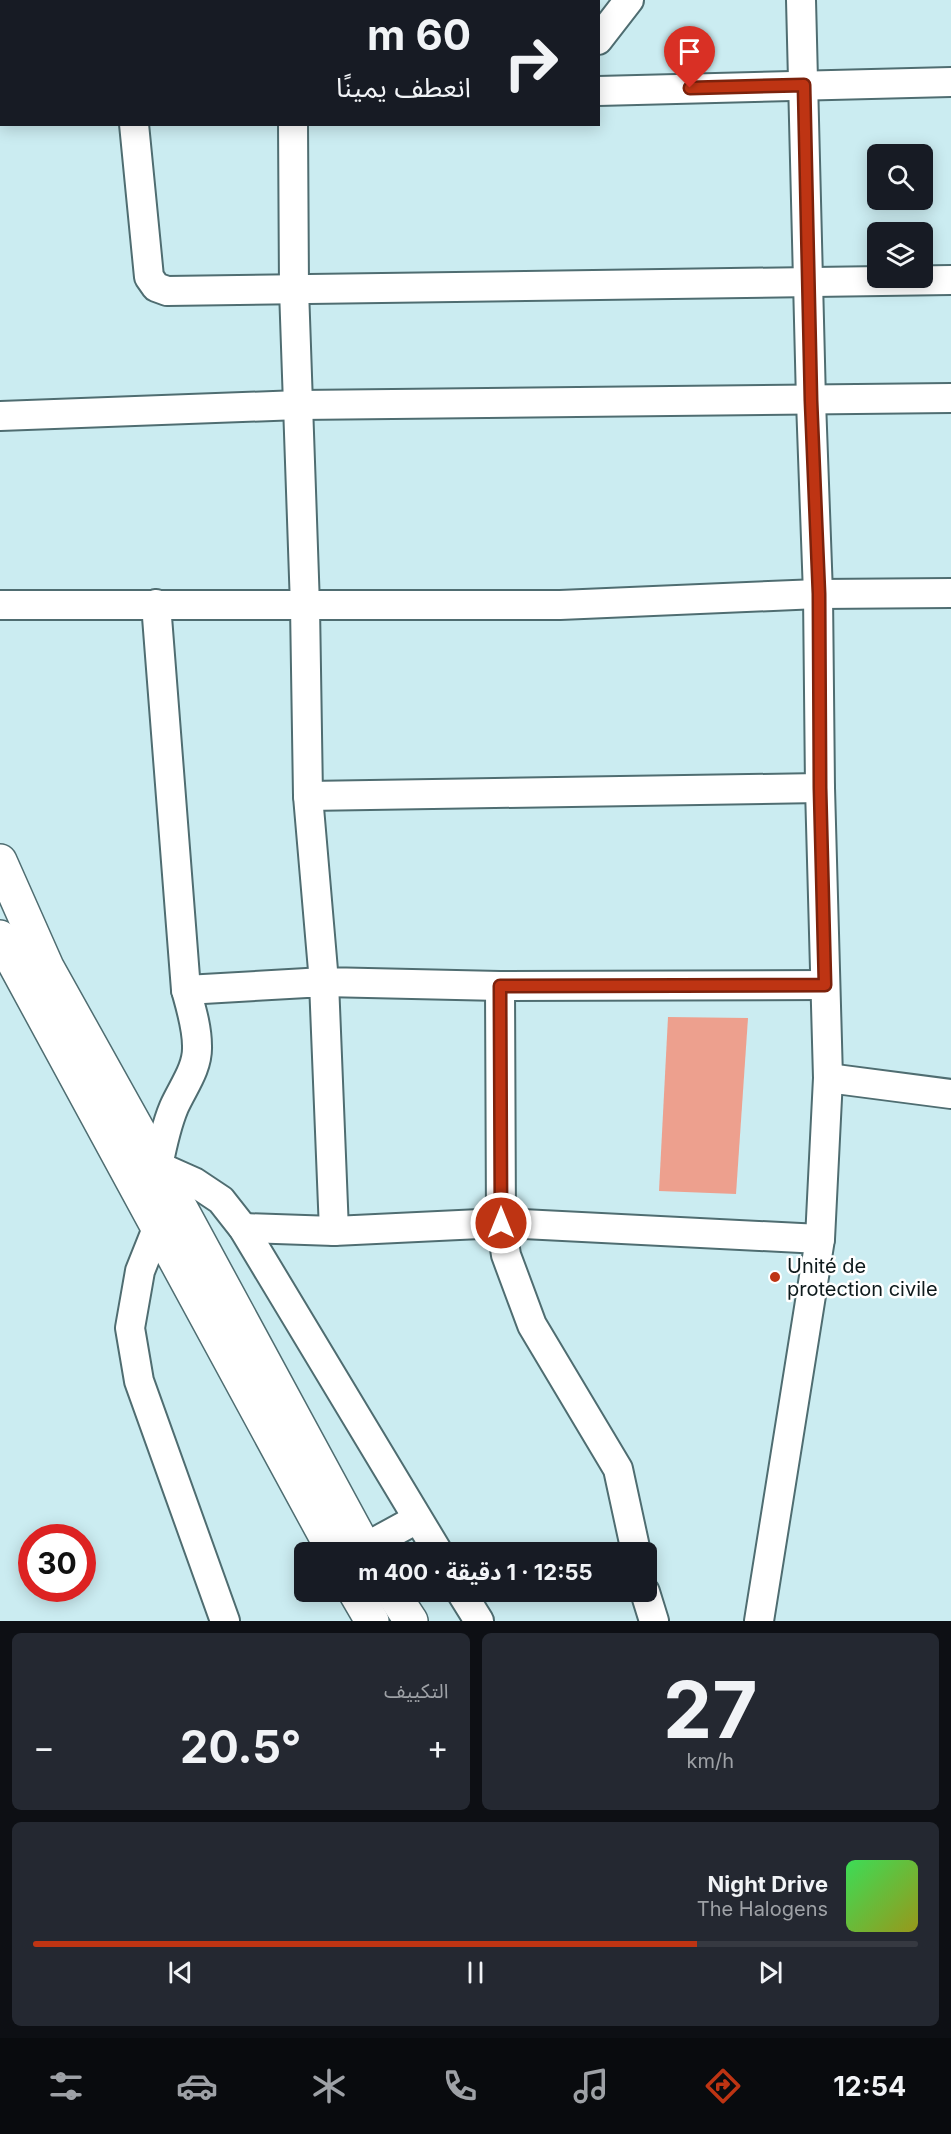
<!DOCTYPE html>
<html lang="ar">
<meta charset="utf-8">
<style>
:root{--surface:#171b24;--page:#242831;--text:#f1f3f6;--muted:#9ea1a6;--line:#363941;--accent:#be3413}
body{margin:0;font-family:Inter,"Noto Sans Arabic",sans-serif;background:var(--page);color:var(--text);direction:rtl;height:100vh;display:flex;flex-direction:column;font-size:22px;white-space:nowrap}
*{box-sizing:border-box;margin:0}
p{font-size:20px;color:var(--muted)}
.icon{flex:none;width:33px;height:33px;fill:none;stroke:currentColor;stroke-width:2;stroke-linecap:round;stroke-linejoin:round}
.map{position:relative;height:1621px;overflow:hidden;direction:ltr}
.side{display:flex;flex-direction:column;gap:12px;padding:12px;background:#0d0f14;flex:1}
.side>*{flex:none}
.guide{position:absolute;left:0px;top:0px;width:600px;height:126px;box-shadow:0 3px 15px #0003;direction:rtl;background:#171b24;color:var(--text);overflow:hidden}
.controls{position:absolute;left:867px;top:144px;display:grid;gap:12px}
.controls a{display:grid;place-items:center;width:66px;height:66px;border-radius:9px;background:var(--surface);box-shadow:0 3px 15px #0003;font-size:30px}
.speed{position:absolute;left:18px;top:1524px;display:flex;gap:12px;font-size:30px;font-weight:700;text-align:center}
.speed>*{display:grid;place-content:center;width:78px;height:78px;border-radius:50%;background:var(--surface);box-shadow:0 3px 15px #0003;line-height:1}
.speed .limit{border:9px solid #d22;background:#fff;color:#111}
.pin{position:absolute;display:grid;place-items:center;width:51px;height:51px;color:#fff;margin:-62px -26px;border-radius:50% 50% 50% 0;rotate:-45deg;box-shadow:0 0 6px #0007}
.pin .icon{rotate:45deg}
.me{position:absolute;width:66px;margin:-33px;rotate:0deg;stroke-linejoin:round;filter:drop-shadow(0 0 4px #0008)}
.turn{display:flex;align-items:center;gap:21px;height:126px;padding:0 30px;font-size:27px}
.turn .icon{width:78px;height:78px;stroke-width:2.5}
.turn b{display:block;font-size:42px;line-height:51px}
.big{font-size:45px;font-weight:700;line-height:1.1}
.side .card{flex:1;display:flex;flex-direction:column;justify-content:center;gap:9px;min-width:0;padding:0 21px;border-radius:9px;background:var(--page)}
.side .dial{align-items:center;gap:0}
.dial b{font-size:78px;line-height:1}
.song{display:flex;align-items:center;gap:18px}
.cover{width:72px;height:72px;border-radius:9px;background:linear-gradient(135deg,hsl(130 70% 55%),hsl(60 70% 35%))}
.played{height:6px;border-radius:3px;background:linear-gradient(90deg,var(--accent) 75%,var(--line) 75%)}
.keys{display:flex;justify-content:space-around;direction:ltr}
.heat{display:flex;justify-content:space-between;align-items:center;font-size:33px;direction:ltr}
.side .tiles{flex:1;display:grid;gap:12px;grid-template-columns:1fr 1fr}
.card:last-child{grid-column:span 2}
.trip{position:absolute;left:294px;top:1542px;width:363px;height:60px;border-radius:9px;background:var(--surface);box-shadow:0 3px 15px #0003;font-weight:700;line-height:60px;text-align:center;direction:rtl}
.tab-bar{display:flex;height:96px;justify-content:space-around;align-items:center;background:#090b0e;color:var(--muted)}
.tab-bar .icon{width:42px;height:42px}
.tab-bar .selected{color:var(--accent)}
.tab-bar b{font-size:27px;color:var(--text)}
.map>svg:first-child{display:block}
.pitch{fill:#eda08e}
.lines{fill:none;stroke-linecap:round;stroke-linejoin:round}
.lane-casing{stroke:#4f6d71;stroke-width:16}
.street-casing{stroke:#4f6d71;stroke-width:32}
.primary-casing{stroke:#4f6d71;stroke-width:36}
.lane{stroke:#fff;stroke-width:14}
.street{stroke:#fff;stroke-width:28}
.primary{stroke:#fff;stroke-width:33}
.route-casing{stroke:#7c220c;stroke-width:15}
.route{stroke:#be3413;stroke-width:10}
.poi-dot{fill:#be3413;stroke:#fff;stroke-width:2}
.labels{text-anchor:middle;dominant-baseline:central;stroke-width:5;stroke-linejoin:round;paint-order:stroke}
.poi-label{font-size:20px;fill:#0e1a1c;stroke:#fff;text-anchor:start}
</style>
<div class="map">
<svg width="951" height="1621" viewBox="0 0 951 1621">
<rect width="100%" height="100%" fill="#cbecf1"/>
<path class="pitch" d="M668,1017L748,1018L736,1194L659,1191Z"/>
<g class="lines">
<defs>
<g id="lane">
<path d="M0,3L2,11"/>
<path d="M0,42L2,36"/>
</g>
<g id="street">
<path d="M89,0L90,2"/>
<path d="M213,2L215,0"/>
<path d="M372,2L373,0"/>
<path d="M598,40L629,0"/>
<path d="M598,91L951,82"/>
<path d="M134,124L149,277L156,287L167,291L951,280"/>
<path d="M293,124L294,289L305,606L308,796L324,982L500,986L825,985"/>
<path d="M0,416L299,405L951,398"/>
<path d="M156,604L186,990C191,1008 197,1027 197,1046C198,1068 183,1087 174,1107C166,1126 162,1146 158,1166L194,1182L221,1200L243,1228L438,1552"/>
<path d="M0,605H560L818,594L951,593"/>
<path d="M308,796L820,788"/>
<path d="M500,986L501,1223L820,1239"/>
<path d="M186,990L324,982L334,1231"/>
<path d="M828,1078L951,1094"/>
<path d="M158,1226L140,1271L130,1328L139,1381L225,1621"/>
<path d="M243,1228L334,1231L501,1223L506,1255L532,1325L618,1469L636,1552"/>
<path d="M364,1548L417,1519"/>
<path d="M461,1592L479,1621"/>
<path d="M645,1592L654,1621"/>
<path d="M759,1621L820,1239L828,1078L820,788L818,594L811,401L801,0"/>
</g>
<g id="primary">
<path d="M0,861L47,967L158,1166L367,1552"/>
<path d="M0,937L334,1552"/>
<path d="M355,1592L372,1621"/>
<path d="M392,1592L411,1621"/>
</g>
</defs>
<use href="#lane" class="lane-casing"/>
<use href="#street" class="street-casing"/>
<use href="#primary" class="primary-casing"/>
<use href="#lane" class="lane"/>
<use href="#street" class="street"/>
<use href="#primary" class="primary"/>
</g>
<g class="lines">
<defs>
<path id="route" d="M501,1223L500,986L825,985L820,788L819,594L811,401L804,85L690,88"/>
</defs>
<use href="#route" class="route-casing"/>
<use href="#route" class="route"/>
</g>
<circle class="poi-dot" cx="775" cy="1277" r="6"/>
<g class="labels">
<g class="poi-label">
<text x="787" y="1266">Unité de<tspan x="787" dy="23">protection civile</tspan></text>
</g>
</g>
</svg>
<div class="controls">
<a><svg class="icon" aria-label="search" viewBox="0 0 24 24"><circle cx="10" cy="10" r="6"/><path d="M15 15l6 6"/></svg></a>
<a><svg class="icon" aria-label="layers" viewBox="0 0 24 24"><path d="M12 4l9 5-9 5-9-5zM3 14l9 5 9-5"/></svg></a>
</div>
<div class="speed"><div class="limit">30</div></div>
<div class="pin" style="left:690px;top:88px;background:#d93025"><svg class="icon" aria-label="arrive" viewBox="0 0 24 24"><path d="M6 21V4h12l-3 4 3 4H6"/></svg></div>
<svg class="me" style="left:501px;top:1223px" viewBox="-20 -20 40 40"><circle r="17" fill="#be3413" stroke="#fff" stroke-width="3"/><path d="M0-11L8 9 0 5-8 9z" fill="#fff"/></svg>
<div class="trip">12:55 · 1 دقيقة · 400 m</div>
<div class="guide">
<div class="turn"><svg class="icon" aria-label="right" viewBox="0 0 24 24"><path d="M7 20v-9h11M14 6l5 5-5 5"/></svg><div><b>60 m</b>انعطف يمينًا</div></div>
</div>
</div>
<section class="side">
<div class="tiles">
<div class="card dial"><b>27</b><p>km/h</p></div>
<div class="card"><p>التكييف</p>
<div class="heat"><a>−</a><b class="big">20.5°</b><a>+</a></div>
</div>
<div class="card">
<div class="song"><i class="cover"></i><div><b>Night Drive</b><p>The Halogens</p></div></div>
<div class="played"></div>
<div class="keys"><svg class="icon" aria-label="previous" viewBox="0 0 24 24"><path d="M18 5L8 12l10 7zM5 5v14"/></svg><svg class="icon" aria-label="pause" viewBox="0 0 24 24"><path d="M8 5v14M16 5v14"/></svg><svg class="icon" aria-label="next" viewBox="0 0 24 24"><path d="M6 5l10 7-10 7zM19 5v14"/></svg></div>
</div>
</div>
</section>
<nav class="tab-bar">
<b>12:54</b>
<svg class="icon selected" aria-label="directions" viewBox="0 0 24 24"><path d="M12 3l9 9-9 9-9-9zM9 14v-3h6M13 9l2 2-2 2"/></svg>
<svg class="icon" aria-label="music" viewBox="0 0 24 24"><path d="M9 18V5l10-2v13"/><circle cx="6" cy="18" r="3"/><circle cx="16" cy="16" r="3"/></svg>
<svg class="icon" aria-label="phone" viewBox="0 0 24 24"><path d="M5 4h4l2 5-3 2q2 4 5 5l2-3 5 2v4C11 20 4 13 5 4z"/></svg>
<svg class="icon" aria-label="climate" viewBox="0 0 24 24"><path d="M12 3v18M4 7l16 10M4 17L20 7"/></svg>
<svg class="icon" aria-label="car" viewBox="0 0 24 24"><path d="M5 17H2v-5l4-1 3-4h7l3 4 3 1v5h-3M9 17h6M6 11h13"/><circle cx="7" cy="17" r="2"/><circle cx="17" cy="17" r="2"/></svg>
<svg class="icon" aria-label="filters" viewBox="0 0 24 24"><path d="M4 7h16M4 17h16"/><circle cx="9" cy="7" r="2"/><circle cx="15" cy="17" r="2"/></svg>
</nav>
